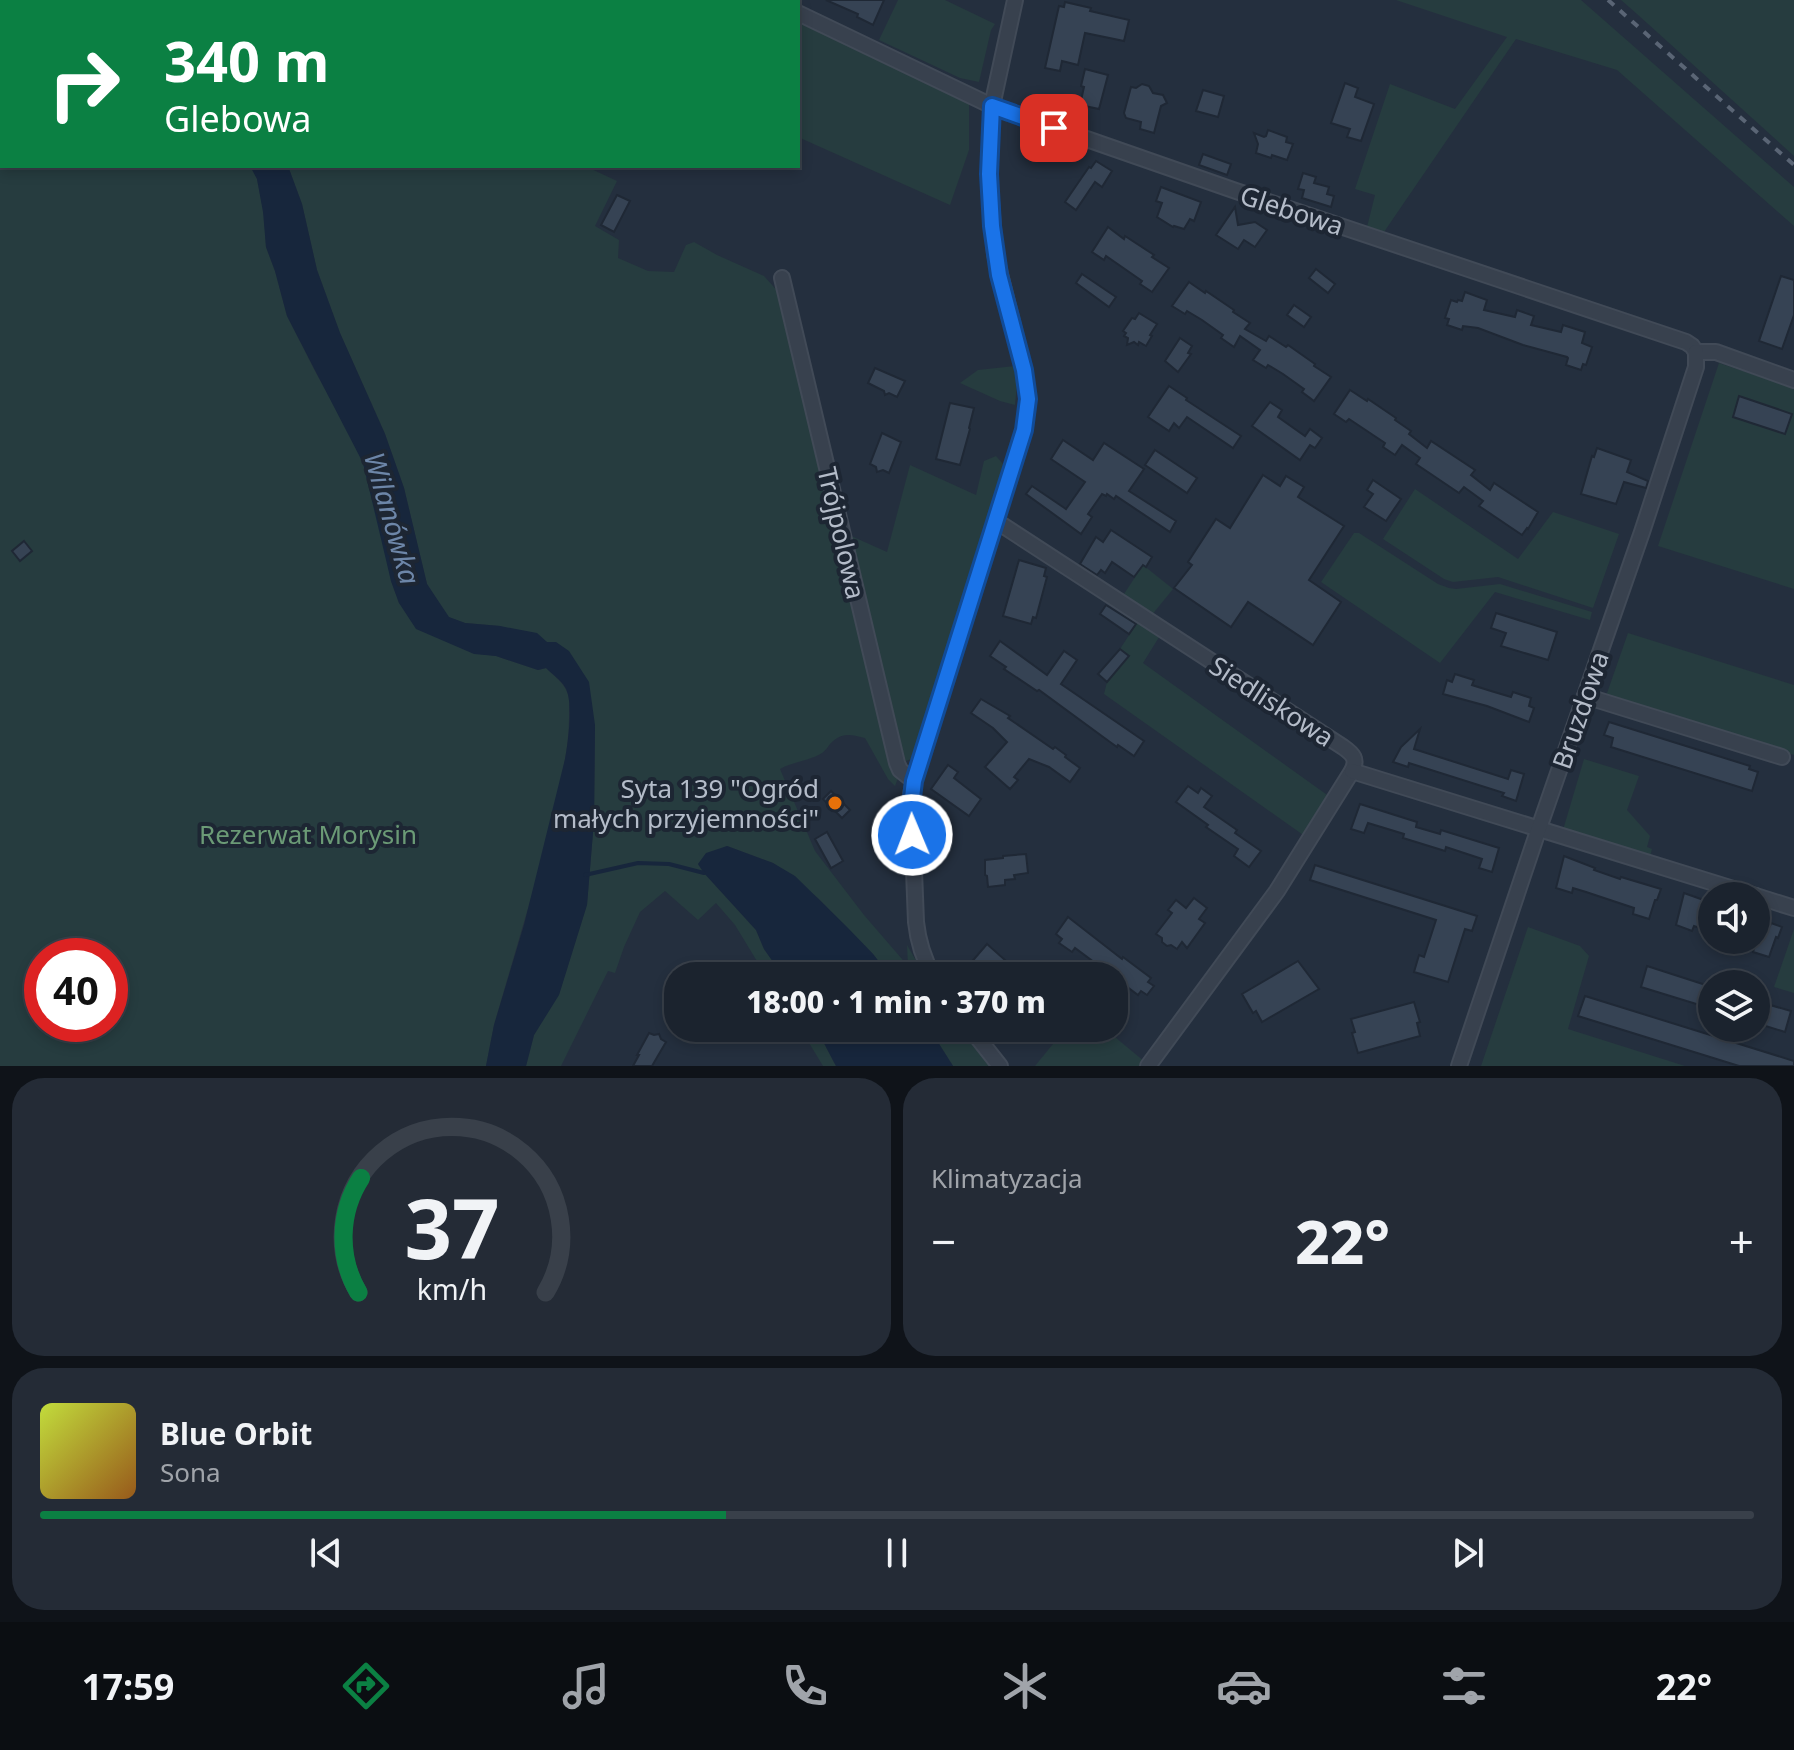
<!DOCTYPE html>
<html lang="pl">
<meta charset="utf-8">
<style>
:root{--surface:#1b232e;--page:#242b36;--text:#f1f3f6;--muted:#a0a4aa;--line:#39404a;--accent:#0b8043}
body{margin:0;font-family:"Noto Sans",sans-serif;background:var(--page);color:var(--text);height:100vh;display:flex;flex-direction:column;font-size:30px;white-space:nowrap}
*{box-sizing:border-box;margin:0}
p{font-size:26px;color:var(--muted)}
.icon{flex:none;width:44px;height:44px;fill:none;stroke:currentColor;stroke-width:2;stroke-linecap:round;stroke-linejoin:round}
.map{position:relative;height:1066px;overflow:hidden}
.panel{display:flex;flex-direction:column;gap:12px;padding:12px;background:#0f1319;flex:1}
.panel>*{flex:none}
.top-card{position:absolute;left:0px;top:0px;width:800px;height:168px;box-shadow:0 4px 12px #0003,0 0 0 2px var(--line);background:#0b8043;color:#fff;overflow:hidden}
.fabs{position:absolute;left:1698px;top:882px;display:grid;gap:16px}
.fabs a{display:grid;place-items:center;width:72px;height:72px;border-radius:50%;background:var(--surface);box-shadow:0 4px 12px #0003,0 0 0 2px var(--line);font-size:40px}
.speed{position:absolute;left:24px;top:938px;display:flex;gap:16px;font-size:40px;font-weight:700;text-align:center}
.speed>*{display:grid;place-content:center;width:104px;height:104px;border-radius:50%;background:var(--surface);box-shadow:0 4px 12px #0003,0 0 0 2px var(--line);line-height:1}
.speed .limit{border:12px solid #d22;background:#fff;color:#111}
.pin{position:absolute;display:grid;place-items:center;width:68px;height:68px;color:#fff;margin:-34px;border-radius:16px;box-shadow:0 4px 12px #0006}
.me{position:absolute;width:88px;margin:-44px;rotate:359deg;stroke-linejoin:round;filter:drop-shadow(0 0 6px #0008)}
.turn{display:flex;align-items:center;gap:28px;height:168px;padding:0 32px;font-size:36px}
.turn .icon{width:104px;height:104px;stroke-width:2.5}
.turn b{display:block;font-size:56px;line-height:68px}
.big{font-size:60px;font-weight:800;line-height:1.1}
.panel .widget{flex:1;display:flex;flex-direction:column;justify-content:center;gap:12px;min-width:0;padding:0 28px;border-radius:32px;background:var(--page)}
.panel .dial{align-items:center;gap:0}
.dial svg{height:208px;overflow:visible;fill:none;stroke:var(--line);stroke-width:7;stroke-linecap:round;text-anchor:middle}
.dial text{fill:var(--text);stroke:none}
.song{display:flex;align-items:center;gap:24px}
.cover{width:96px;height:96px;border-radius:12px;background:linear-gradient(135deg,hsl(70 70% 55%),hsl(30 70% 35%))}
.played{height:8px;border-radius:4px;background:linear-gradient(90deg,var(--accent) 40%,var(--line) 40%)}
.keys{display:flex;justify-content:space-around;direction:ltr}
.heat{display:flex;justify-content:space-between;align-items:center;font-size:44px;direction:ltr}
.panel .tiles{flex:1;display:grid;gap:12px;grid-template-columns:1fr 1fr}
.widget:last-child{grid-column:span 2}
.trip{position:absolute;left:664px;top:962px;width:464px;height:80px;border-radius:32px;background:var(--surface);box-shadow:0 4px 12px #0003,0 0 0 2px var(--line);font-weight:800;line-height:80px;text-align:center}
.tab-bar{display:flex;height:128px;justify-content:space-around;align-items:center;background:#0b0e12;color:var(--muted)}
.tab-bar .icon{width:56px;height:56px}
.tab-bar .active{color:var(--accent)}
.tab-bar b{font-size:36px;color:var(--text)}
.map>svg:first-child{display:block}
.green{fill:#263c3f;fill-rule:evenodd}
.water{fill:#17263c}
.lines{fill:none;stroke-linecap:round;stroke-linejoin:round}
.stream{stroke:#17263c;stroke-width:4}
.building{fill:#364354;stroke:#1f2835;stroke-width:2}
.minor-casing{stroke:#414a57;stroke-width:18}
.minor{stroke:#38414e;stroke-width:14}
.rail{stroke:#5a6575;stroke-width:4;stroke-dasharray:8 8;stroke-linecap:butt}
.route-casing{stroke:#114b97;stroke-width:20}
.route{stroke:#1a73e8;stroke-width:14}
.food-dot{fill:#e8710a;stroke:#1d2633;stroke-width:3}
.labels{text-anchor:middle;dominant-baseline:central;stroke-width:8;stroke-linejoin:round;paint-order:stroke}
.street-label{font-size:26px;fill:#b4bcc9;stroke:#1d2633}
.poi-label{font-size:26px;fill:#b4bcc9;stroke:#1d2633;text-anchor:end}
.park-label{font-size:26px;fill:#6b9a76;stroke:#1d2633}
.water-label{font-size:28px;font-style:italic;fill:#6d86a8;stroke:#1d2633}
</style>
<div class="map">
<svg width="1794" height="1066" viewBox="0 0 1794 1066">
<rect width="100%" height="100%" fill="#242f3e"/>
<g class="green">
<path d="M898,0H945L995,24L991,30L979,82L960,78L879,40Z"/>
<path d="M1396,0H1581L1794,187V226L1617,70L1516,39L1384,232L1367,227L1375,195L1355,189L1390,84L1455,109L1507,37Z"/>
<path d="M1621,0H1794V156L1637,14Z"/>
<path d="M798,22L969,102V150L950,205L798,137Z"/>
<path d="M0,120L2,166H252L257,179L264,214L266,247L275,271L287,316L316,373L354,441L363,463L377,511L391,581L399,603L453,644L464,649L474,653L496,656L538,670L546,668C553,675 564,683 567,692C570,698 569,705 569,711C570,751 559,788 550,825L549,836L494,1025L486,1066H0ZM42,956H110V1024H42Z"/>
<path d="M288,166H585L617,181L595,226L619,240L618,258L648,271L674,272L686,245L694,242L717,255L764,276L781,295L898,778L895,786L888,779L865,738C851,734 841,732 830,744C828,747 824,752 822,753C809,761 792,762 780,769L815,851L864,915L908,966L907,945L925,976H890L873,954L818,898L773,863L727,846L698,864L704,873L756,930L764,949L783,976H766L735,925L716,903L698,920L665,891L640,912L624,947L615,973L608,971L561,1066H526L534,1035L559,994L587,904L594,820L595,725L547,642L500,626L465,623L448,617L427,584L404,488L385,434L340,333L317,270L302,204Z"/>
<path d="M1719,363L1794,388V589L1658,546Z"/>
<path d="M1015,366L1017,385L1015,405L1000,401L960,383L978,370Z"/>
<path d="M996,456L1003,464L975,565H972L934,692L911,759L906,761L901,754L849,535L887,552L910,465L976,495L984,461Z"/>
<path d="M1415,489L1518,559L1553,512L1619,534L1593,608L1498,577L1453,582L1444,579L1383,539Z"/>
<path d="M1354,533H1359L1438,584L1449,588L1456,589L1500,584L1592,612L1590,620L1495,592L1440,663L1321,582Z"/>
<path d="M1143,565L1173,589L1151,616L1122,597Z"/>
<path d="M1139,620L1161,634L1143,663L1330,797L1306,837L1104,694L1107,682L1128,657L1120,649Z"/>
<path d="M1628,633L1794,685V755L1606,696Z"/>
<path d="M1584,759L1639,776L1627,810L1650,836L1647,847L1652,849L1650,857L1563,830Z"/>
<path d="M1528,927L1580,946L1589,956L1568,1029L1685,1066H1481Z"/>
<path d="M1794,929V993L1774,987Z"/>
<path d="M800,1028H816L836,1066H823Z"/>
<path d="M929,1028H961L990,1066H953Z"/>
<path d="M1066,1028H1104L1145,1062L1142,1066H1035Z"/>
</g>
<g class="water">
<path d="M250,166H288L302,204L317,270L340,333L385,434L404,488L427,584L449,617L465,623L500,626L537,633L547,642H556L569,651L589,682L595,725L594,820L587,905L559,995L534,1035L526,1066H486L494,1025L524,925L565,759C568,743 574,701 565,687C561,680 552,674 546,668L538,670L496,656L474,654L416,629L399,603L391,581L363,463L287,316L275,271L266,247L263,212L257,179Z"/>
<path d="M727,846L773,863L795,876L847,927L873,954L890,976H783L764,949L756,930L704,873L698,864L706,853Z"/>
<path d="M816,1028H929L953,1066H836Z"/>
</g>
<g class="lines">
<path class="stream" d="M585,875L638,863L669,864L704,873"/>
</g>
<g class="building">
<path d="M826,0H884L873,25L857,17L858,14Z"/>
<path d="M1065,2L1091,8L1090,11L1129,20L1124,41L1085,33L1078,65L1062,61L1060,71L1045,68L1059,6L1064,7Z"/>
<path d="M1085,69L1108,75L1099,109L1080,105L1084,87L1081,86Z"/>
<path d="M1345,83L1358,88L1355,97L1374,104L1361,141L1347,137L1350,129L1331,123Z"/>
<path d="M1142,84L1149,86L1153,93L1163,95L1167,103L1161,106L1154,133L1140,129L1141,122L1126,118L1124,113L1131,87L1136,88Z"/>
<path d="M1203,90L1224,96L1218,117L1196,111Z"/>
<path d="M1268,130L1287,137L1286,142L1293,144L1287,160L1272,155L1271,158L1256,153L1258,144L1254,133L1264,137L1266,136Z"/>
<path d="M1203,154L1231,164L1227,175L1199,165Z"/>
<path d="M1096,161L1112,171L1102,187L1095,182L1076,210L1065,202L1089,167L1091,168Z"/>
<path d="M1303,173L1316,177L1314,183L1329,187L1327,194L1334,196L1331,207L1302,198L1304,190L1298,189Z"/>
<path d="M1161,187L1201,202L1194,221L1190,219L1184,229L1174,226L1173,227L1157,217L1162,203L1156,201Z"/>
<path d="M617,195L630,201L614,232L601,225Z"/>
<path d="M1235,207L1238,225L1255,222L1267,230L1255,247L1244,240L1238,249L1216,235Z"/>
<path d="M1108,227L1124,239L1125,236L1154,255L1152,257L1169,268L1152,292L1140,284L1142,281L1106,256L1104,260L1092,252Z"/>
<path d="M1316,269L1335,284L1328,293L1309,278Z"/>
<path d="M1082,274L1116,297L1109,307L1076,283Z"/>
<path d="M1781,276L1794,280V315L1782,349L1759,341Z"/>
<path d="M1189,282L1205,293L1206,291L1234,310L1233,312L1250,323L1245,329L1266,341L1269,336L1286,347L1288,345L1315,364L1314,366L1331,377L1314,401L1302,392L1304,389L1283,374L1268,365L1266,368L1253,360L1260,350L1240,336L1234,347L1221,338L1223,335L1202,320L1187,311L1185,314L1172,306Z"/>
<path d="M1465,292L1487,300L1484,310L1515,317L1517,310L1534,316L1531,325L1561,332L1563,325L1585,332L1582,343L1592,347L1586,365L1583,364L1581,370L1566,365L1568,358L1567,357L1523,345L1478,328L1463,326L1462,330L1447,325L1449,319L1445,318L1451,300L1457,302L1458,300L1462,301Z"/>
<path d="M1294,305L1311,317L1304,327L1287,315Z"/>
<path d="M1139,313L1157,324L1150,335L1152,336L1146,346L1139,342L1138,345L1134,342L1127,345L1128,338L1124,336L1126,333L1123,331L1132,318L1135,319Z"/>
<path d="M1180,338L1192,346L1188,353L1191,354L1178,372L1165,361Z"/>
<path d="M875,368L905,381L897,397L889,393L885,395L884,391L868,383Z"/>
<path d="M1169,386L1187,398L1186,400L1241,436L1233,448L1187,417L1179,428L1174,423L1169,431L1148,417Z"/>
<path d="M1350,390L1367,401L1368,399L1396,418L1395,420L1411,431L1409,434L1427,448L1431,441L1475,470L1471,475L1490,490L1494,483L1538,512L1528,529L1527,528L1522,535L1479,506L1483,501L1464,487L1459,493L1416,464L1420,458L1402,445L1395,455L1383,447L1385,443L1349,419L1346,422L1334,414Z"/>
<path d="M1739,396L1792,414L1785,434L1733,417Z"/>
<path d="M1270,402L1282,410L1278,417L1305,436L1310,429L1322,438L1315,448L1310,445L1300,460L1252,426Z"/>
<path d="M950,403L974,408L969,428L970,429L960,465L936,459Z"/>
<path d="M882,433L901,442L889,473L883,470L877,472L876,467L870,464Z"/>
<path d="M1063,440L1093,460L1104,443L1144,469L1129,491L1176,521L1170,532L1116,496L1114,499L1107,494L1106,496L1102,494L1088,514L1092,517L1081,534L1026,494L1032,486L1066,509L1085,482L1051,459Z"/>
<path d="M1597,448L1631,460L1627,472L1648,481L1646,488L1624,482L1616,504L1581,494L1592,456L1594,457Z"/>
<path d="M1155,450L1197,478L1187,493L1145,465Z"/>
<path d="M1263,475L1280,486L1286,476L1304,487L1298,497L1344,526L1309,580L1341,602L1313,645L1248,602L1231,627L1174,588L1192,565L1188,562L1216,519L1230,528Z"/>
<path d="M1373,480L1401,499L1386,521L1364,507L1373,494L1367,490Z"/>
<path d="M1111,530L1152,557L1146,567L1143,565L1134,577L1112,562L1105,573L1101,570L1097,575L1080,564L1096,537L1103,542Z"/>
<path d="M24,541L32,551L20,561L12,551Z"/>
<path d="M1019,560L1046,568L1044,576L1047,577L1036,618L1033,617L1031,624L1003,616Z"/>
<path d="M1106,605L1136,624L1129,634L1100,614Z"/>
<path d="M1496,613L1557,632L1548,660L1501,646L1506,633L1491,628Z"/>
<path d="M1000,641L1047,675L1064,651L1077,660L1061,684L1144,741L1134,756L1118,745L1117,747L1110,742L1039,690L1037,691L1004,669L1006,667L990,656Z"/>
<path d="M1120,649L1129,656L1107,682L1098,674Z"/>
<path d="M1455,674L1474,680L1472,685L1491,691L1511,697L1513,692L1531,698L1529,706L1534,708L1529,722L1487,706L1443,694L1447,680L1452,682Z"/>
<path d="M981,699L1010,716L1008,718L1053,749L1055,747L1066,755L1065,757L1080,768L1070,782L1049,767L1029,759L1014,777L1018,780L1010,789L985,767L1007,742L993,728L971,713Z"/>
<path d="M1609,722L1750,766L1749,769L1758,772L1752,791L1611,747L1613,738L1604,735Z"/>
<path d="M1420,729L1414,749L1508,779L1511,770L1524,774L1516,801L1502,796L1504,793L1409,763L1408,767L1393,762L1401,747Z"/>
<path d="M948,765L958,772L954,778L981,799L969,816L931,789Z"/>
<path d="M1188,786L1198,793L1201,788L1212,796L1204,807L1237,830L1235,833L1261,851L1249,867L1234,856L1238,849L1206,827L1208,825L1176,802Z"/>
<path d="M831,791L850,810L842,818L823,799Z"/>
<path d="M1360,804L1417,822L1416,827L1440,834L1441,830L1499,848L1492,872L1479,868L1482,859L1446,847L1445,851L1403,838L1404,834L1368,823L1364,833L1351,829Z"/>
<path d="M827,832L843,861L831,868L815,839Z"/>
<path d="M1026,854L1028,873L1014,875L1015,879L1005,880V885L988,887L987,876L985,875V860L1003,858V856Z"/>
<path d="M1564,856L1595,868L1594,870L1620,879L1621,877L1661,889L1657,900H1655L1649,919L1633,914L1634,908L1586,892L1573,888L1572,893L1556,888Z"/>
<path d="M1315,865L1477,916L1472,931L1465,929L1448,982L1414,972L1419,955L1424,957L1436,920L1310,880Z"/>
<path d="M1684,893L1712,903V932L1694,926L1692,931L1676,925Z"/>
<path d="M1194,898L1207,908L1199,919L1205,923L1187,948L1182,942L1177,949L1171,945L1167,946L1162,942V938L1156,934L1172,913L1168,910L1176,900L1186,908Z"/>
<path d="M1068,917L1122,959L1123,957L1151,978L1148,982L1154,986L1147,995L1141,991L1138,995L1075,948L1072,952L1059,943L1062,939L1056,934Z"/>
<path d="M1756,922L1770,926L1771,923L1782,927L1778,938L1776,937L1769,957L1753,952L1756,943Z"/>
<path d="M987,944L1005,960L991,976H981L969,965Z"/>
<path d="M1298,961L1319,989L1262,1022L1256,1011L1253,1013L1242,994Z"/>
<path d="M1647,966L1712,987V1004L1707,1002L1706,1007L1641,987Z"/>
<path d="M1585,996L1794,1061V1066H1739L1578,1016Z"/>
<path d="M1756,1001L1791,1011L1785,1032L1756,1023Z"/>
<path d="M1414,1002L1420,1022L1417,1023L1420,1036L1358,1053L1352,1033L1355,1032L1351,1019Z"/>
<path d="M649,1033L654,1035L659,1034L661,1039L666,1042L652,1066H633L639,1055H637Z"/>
</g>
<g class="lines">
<defs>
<g id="minor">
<path d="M771,0L775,2"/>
<path d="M798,13L992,106L1236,191L1686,342L1692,346L1696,352"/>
<path d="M782,278L897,763L900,770L914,781"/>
<path d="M1696,352H1716L1794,380"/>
<path d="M996,521L1343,747C1353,754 1358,759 1352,771L1277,891L1148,1066"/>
<path d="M1585,696L1782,757"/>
<path d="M1352,771L1756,896"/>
<path d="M1756,896L1794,908"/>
<path d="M933,976C923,958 918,941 916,922L911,794L914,781L1024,430L1028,399L1024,370L995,254L989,174L992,106L1015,0"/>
<path d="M970,1028L1000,1066"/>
<path d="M1459,1066L1539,828L1642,532L1696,367V352"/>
</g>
</defs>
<use href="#minor" class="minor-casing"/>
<use href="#minor" class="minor"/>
<path class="rail" d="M1608,0L1794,165"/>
</g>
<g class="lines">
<defs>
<path id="route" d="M912,835L911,806L914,781L1024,430L1028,399L1024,370L999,275L992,226L989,174L992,106L1054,128"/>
</defs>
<use href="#route" class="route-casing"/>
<use href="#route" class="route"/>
</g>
<circle class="food-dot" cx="835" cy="803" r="8"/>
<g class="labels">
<g class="street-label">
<text transform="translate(1292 210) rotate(18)">Glebowa</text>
<text transform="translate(842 533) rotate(77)">Trójpolowa</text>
<text transform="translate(1272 701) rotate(33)">Siedliskowa</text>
<text transform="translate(1580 710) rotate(-71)">Bruzdowa</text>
</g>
<g class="poi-label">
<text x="819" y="788">Syta 139 "Ogród<tspan x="819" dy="30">małych przyjemności"</tspan></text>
</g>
<g class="park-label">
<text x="308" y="834">Rezerwat Morysin</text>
</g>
<g class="water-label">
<text transform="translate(393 518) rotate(74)">Wilanówka</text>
</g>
</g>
</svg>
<div class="fabs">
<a><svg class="icon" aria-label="sound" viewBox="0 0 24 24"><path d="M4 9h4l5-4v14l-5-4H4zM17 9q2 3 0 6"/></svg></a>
<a><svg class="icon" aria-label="layers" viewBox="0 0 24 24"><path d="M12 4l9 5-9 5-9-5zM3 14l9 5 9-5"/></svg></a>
</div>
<div class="speed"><div class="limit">40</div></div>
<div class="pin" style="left:1054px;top:128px;background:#d93025"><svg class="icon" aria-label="arrive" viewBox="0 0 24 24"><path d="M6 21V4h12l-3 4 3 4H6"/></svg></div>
<svg class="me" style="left:912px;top:835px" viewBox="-20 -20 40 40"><circle r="17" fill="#1a73e8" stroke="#fff" stroke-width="3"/><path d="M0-11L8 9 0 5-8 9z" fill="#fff"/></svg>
<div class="trip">18:00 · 1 min · 370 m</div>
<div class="top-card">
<div class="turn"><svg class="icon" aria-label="right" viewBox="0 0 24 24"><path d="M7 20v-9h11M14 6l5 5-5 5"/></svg><div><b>340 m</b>Glebowa</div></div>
</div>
</div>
<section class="panel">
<div class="tiles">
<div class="widget dial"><svg viewBox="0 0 100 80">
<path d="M14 69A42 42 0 1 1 86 69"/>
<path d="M14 69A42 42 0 0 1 15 25" stroke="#0b8043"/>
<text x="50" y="56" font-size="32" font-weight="700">37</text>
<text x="50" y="72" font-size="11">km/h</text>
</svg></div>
<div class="widget"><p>Klimatyzacja</p>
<div class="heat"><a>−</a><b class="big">22°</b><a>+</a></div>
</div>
<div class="widget">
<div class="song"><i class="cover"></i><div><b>Blue Orbit</b><p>Sona</p></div></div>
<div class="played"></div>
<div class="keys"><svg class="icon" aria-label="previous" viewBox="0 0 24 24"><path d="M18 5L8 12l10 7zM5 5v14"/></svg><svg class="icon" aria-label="pause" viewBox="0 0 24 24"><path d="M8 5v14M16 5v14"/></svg><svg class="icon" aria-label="next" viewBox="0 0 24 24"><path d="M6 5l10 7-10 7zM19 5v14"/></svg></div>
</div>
</div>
</section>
<nav class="tab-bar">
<b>17:59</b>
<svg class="icon active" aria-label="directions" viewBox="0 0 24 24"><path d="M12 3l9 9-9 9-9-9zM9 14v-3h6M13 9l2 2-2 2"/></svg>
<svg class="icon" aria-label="music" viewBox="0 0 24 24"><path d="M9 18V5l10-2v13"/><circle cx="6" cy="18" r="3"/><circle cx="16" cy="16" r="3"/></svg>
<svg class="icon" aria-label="phone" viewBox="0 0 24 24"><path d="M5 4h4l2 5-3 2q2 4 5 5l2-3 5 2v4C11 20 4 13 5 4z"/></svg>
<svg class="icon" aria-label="climate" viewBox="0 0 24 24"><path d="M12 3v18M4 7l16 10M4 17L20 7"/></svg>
<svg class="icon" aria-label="car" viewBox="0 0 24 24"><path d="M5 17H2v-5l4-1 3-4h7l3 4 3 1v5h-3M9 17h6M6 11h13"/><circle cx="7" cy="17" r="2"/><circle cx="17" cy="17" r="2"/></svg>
<svg class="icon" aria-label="filters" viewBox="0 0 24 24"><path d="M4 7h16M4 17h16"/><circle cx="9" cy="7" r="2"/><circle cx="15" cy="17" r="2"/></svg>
<b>22°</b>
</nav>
